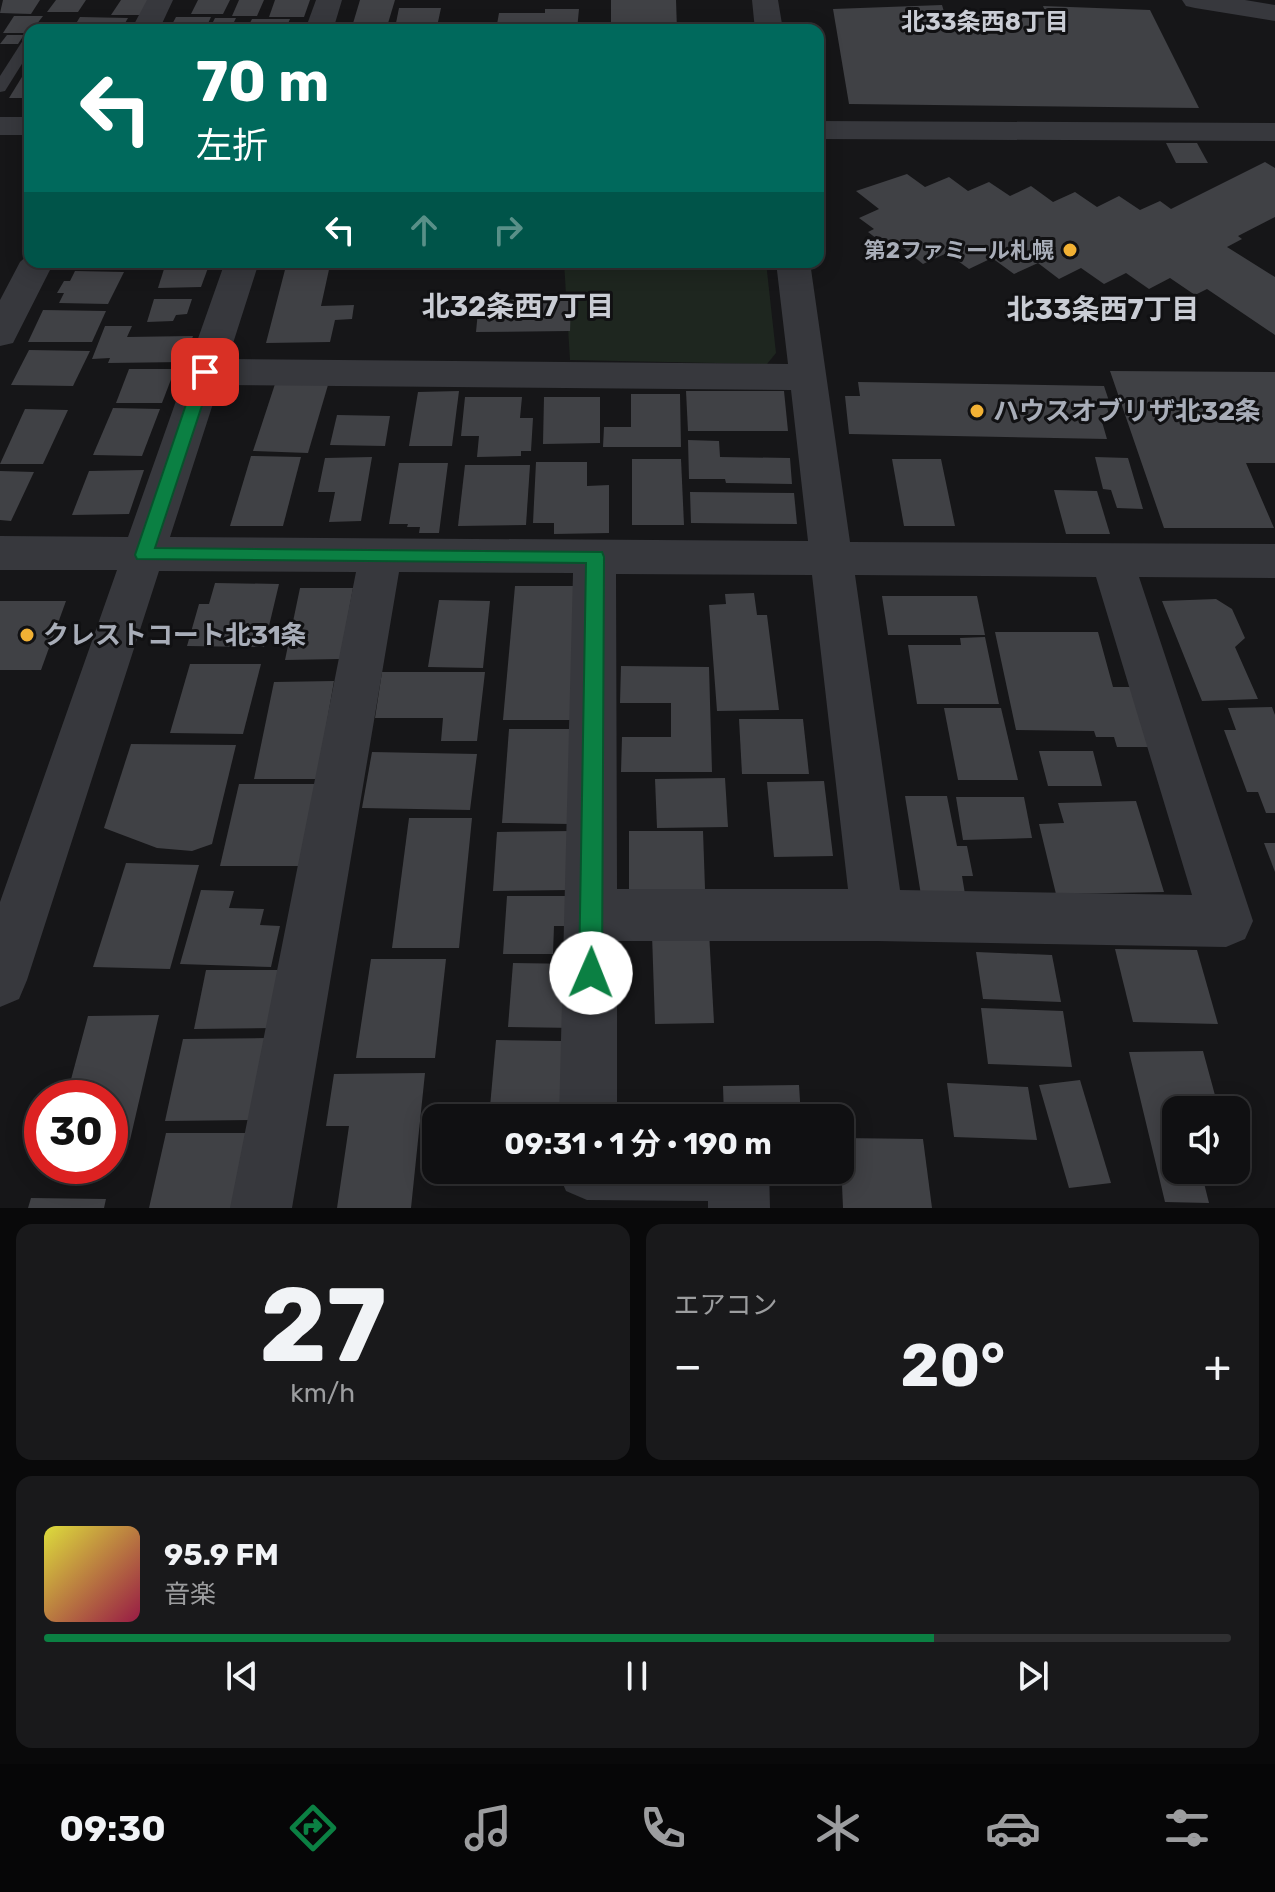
<!DOCTYPE html>
<html lang="ja">
<meta charset="utf-8">
<style>
:root{--surface:#101012;--page:#19191b;--text:#f1f3f6;--muted:#9c9d9f;--line:#303032;--accent:#0b8043}
body{margin:0;font-family:Rubik,"Noto Sans JP",sans-serif;background:var(--page);color:var(--text);height:100vh;display:flex;flex-direction:column;font-size:30px;white-space:nowrap}
*{box-sizing:border-box;margin:0}
p{font-size:26px;color:var(--muted)}
.icon{flex:none;width:44px;height:44px;fill:none;stroke:currentColor;stroke-width:2;stroke-linecap:round;stroke-linejoin:round}
.map{position:relative;height:1208px;overflow:hidden}
.sheet{display:flex;flex-direction:column;gap:16px;padding:16px;background:#09090a;flex:1}
.sheet>*{flex:none}
.top-card{position:absolute;left:24px;top:24px;width:800px;height:244px;border-radius:16px;box-shadow:0 4px 20px #0003,0 0 0 2px var(--line);background:#00695c;color:#fff;overflow:hidden}
.controls{position:absolute;left:1162px;top:1096px;display:grid;gap:16px}
.controls a{display:grid;place-items:center;width:88px;height:88px;border-radius:16px;background:var(--surface);box-shadow:0 4px 20px #0003,0 0 0 2px var(--line);font-size:40px}
.speed{position:absolute;left:24px;top:1080px;display:flex;gap:16px;font-size:40px;font-weight:700;text-align:center}
.speed>*{display:grid;place-content:center;width:104px;height:104px;border-radius:50%;background:var(--surface);box-shadow:0 4px 20px #0003,0 0 0 2px var(--line);line-height:1}
.speed .limit{border:12px solid #d22;background:#fff;color:#111}
.pin{position:absolute;display:grid;place-items:center;width:68px;height:68px;color:#fff;margin:-34px;border-radius:16px;box-shadow:0 4px 12px #0006}
.me{position:absolute;width:88px;margin:-44px;rotate:1deg;stroke-linejoin:round;filter:drop-shadow(0 0 6px #0008)}
.turn{display:flex;align-items:center;gap:28px;height:168px;padding:0 40px;font-size:36px}
.turn .icon{width:104px;height:104px;stroke-width:2.5}
.turn b{display:block;font-size:56px;line-height:68px}
.lanes{display:flex;align-items:center;height:76px;padding:0 40px;background:#0003;justify-content:center;gap:40px;direction:ltr}
.lanes .off{opacity:.35}
.big{font-size:60px;font-weight:700;line-height:1.1}
.sheet .tile{flex:1;display:flex;flex-direction:column;justify-content:center;gap:12px;min-width:0;padding:0 28px;border-radius:16px;background:var(--page)}
.sheet .dial{align-items:center;gap:0}
.dial b{font-size:104px;line-height:1}
.song{display:flex;align-items:center;gap:24px}
.cover{width:96px;height:96px;border-radius:12px;background:linear-gradient(135deg,hsl(60 70% 55%),hsl(340 70% 35%))}
.played{height:8px;border-radius:4px;background:linear-gradient(90deg,var(--accent) 75%,var(--line) 75%)}
.keys{display:flex;justify-content:space-around;direction:ltr}
.heat{display:flex;justify-content:space-between;align-items:center;font-size:44px;direction:ltr}
.sheet .tiles{flex:1;display:grid;gap:16px;grid-template-columns:1fr 1fr}
.tile:last-child{grid-column:span 2}
.trip{position:absolute;left:422px;top:1104px;width:432px;height:80px;border-radius:16px;background:var(--surface);box-shadow:0 4px 20px #0003,0 0 0 2px var(--line);font-weight:700;line-height:80px;text-align:center}
.dock{display:flex;height:128px;justify-content:space-around;align-items:center;background:#060607;color:var(--muted)}
.dock .icon{width:56px;height:56px}
.dock .current{color:var(--accent)}
.dock b{font-size:36px;color:var(--text)}
.map>svg:first-child{display:block}
.green{fill:#1e261f}
.building{fill:#404145}
.lines{fill:none;stroke-linecap:round;stroke-linejoin:round}
.service{fill:#37383d;fill-rule:evenodd}
.minor{fill:#37383d;fill-rule:evenodd}
.route{fill:#0b8043;stroke:#07532c;stroke-width:2}
.poi-dot{fill:#f2b134;stroke:#111113;stroke-width:3}
.labels{text-anchor:middle;dominant-baseline:central;stroke-width:6;stroke-linejoin:round;paint-order:stroke}
.far-poi-label{font-size:22px;font-weight:bold;fill:#a8adb8;stroke:#111113;text-anchor:end}
.far-neighbourhood-label{font-size:24px;font-weight:bold;fill:#c9ccd4;stroke:#111113}
.poi-label{font-size:26px;font-weight:bold;fill:#a8adb8;stroke:#111113;text-anchor:start}
.neighbourhood-label{font-size:28px;font-weight:bold;fill:#c9ccd4;stroke:#111113}
</style>
<div class="map">
<svg width="1275" height="1208" viewBox="0 0 1275 1208">
<rect width="100%" height="100%" fill="#161618"/>
<path class="green" d="M564,262H766L776,353L767,364L570,360Z"/>
<g class="building">
<path d="M3,0H40L31,14L0,13Z"/>
<path d="M56,0H86L78,12H47Z"/>
<path d="M121,0H151L142,15H111Z"/>
<path d="M198,0H230L223,14H191Z"/>
<path d="M239,0H264L257,16H232Z"/>
<path d="M275,0H310L304,17H269Z"/>
<path d="M360,0H395L386,30H351Z"/>
<path d="M611,0H676L677,30H611Z"/>
<path d="M942,5L945,15L1047,16L1043,6L1150,10L1199,108L849,104L833,9Z"/>
<path d="M399,8H441L438,22L396,23Z"/>
<path d="M545,9H579L577,30H496L499,13H545Z"/>
<path d="M14,16H43L30,33H3Z"/>
<path d="M80,17L128,18L121,30H72Z"/>
<path d="M176,17H211L205,30H169Z"/>
<path d="M215,18H236L230,30H209Z"/>
<path d="M252,19H290L286,28L248,27Z"/>
<path d="M7,35H24L18,44H0Z"/>
<path d="M25,72H30V98H9Z"/>
<path d="M1166,143H1197L1208,163H1176Z"/>
<path d="M1265,162L1275,168V217L1238,236L1242,239L1227,247L1275,277V335L1207,289L1195,295L1170,278L1149,289L1126,273L1104,284L1081,268L1059,279L1038,263L1014,274L992,258L969,269L947,253L923,264L903,248L894,252L868,232L874,229L859,218L879,209L856,191L907,174L925,187L949,177L968,191L989,182L1010,196L1031,186L1053,202L1075,192L1097,207L1119,196L1140,210L1160,201L1171,209Z"/>
<path d="M84,262H133L130,268L82,267Z"/>
<path d="M157,262H209L208,265L156,266Z"/>
<path d="M287,262H348V265H330L321,306L354,305L352,319L335,320L330,342L266,343Z"/>
<path d="M208,268L201,287L158,288L164,269Z"/>
<path d="M75,271L124,272L108,304L59,303L64,293H57L64,281H70Z"/>
<path d="M154,299H192L187,314L176,315L173,321L147,322Z"/>
<path d="M571,299L570,331L476,332L479,300Z"/>
<path d="M43,310L106,311L92,342H28Z"/>
<path d="M105,326H132L127,337L193,336L184,362L108,363L110,358L92,359Z"/>
<path d="M29,350L90,351L73,386L11,385Z"/>
<path d="M129,369H175L162,403H116Z"/>
<path d="M1110,371L1275,372V463H1246L1274,528H1164Z"/>
<path d="M858,382L1104,386L1111,407H1107L1109,415H1100L1107,439L849,434L845,396H860Z"/>
<path d="M275,384L328,385L308,453L253,451Z"/>
<path d="M459,391L452,446H409L418,392Z"/>
<path d="M686,391H784L788,431H688Z"/>
<path d="M631,394H680L681,447H603L604,427H631Z"/>
<path d="M465,397H522L520,418H533L531,451H521V456L477,457L479,436H461Z"/>
<path d="M544,397H600V443L543,444Z"/>
<path d="M113,408L160,409L142,456L93,455Z"/>
<path d="M25,409L68,410L43,464H0Z"/>
<path d="M337,415L390,416L385,446L330,445Z"/>
<path d="M688,440L719,441L720,457L790,458L792,484L726,483L725,479H689Z"/>
<path d="M251,456L301,457L283,526H230Z"/>
<path d="M372,457L361,521L329,522L335,492H318L325,458Z"/>
<path d="M1095,457L1128,458L1143,509L1117,508L1111,490L1103,489Z"/>
<path d="M632,459H681L684,525H632Z"/>
<path d="M892,459H941L955,526H904Z"/>
<path d="M536,462H587V486L609,485V533L554,534V523H533Z"/>
<path d="M399,463H448L439,533H419L420,527H407L408,524H389Z"/>
<path d="M465,465H530L526,525L458,526Z"/>
<path d="M144,470L129,514L72,515L89,471Z"/>
<path d="M0,471L34,472L11,521L0,520Z"/>
<path d="M1054,490L1097,491L1110,534H1066Z"/>
<path d="M690,492L794,493L797,524L691,523Z"/>
<path d="M215,583L279,584L264,647L187,646L199,604H209Z"/>
<path d="M515,586H580L574,720H503Z"/>
<path d="M300,588H353L340,659L285,660Z"/>
<path d="M754,593L757,615H767L779,710L717,711L709,605L726,604L725,594Z"/>
<path d="M882,596H977L985,635H888Z"/>
<path d="M1216,599L1232,609L1245,638L1235,647L1258,699L1202,701L1162,601Z"/>
<path d="M439,600L490,601L483,668L428,667Z"/>
<path d="M0,601H66L41,670H0Z"/>
<path d="M995,632H1098L1113,687H1132L1150,747H1117L1114,737H1096L1094,731L1016,730Z"/>
<path d="M985,637L999,704H917L908,645H961L960,638Z"/>
<path d="M190,664H261L243,734L170,733Z"/>
<path d="M621,666L709,667L712,772H621L622,737H671V703H620Z"/>
<path d="M382,672H485L477,741H441L443,718H375Z"/>
<path d="M334,681L317,779H254L274,682Z"/>
<path d="M1272,707L1275,715V813H1266L1258,792H1247L1224,730H1236L1228,708Z"/>
<path d="M944,708H1001L1018,780H958Z"/>
<path d="M739,719H803L809,774H742Z"/>
<path d="M509,729H573L570,824L502,823Z"/>
<path d="M131,744L236,745L212,844L192,851L157,848L104,828Z"/>
<path d="M1039,751H1093L1102,786H1048Z"/>
<path d="M372,752L477,754L470,810L362,808Z"/>
<path d="M725,778L728,827L657,828L655,779Z"/>
<path d="M824,781L833,856L774,857L767,782Z"/>
<path d="M239,784H316L301,866H220Z"/>
<path d="M905,796H947L957,846H967L973,876H962L965,894L921,895Z"/>
<path d="M956,797H1024L1032,838L963,840Z"/>
<path d="M1136,801L1164,892L1056,894L1039,824L1064,823L1058,803Z"/>
<path d="M409,818H472L459,948H392Z"/>
<path d="M572,831L571,890L493,891L497,832Z"/>
<path d="M629,831H703L705,889L629,890Z"/>
<path d="M1264,843H1275V872Z"/>
<path d="M126,863L199,865L170,969L93,967Z"/>
<path d="M201,890L234,891L229,908L264,909L260,925L280,926L271,967L180,964Z"/>
<path d="M507,896H571V926H554L553,954H503Z"/>
<path d="M709,932L714,1023L655,1024L652,934Z"/>
<path d="M1115,949L1197,950L1218,1024L1133,1022Z"/>
<path d="M976,952L1052,955L1061,1002L983,999Z"/>
<path d="M371,959H446L435,1058H356Z"/>
<path d="M513,963L578,964L576,1028L508,1027Z"/>
<path d="M206,970H285L275,1028L194,1029Z"/>
<path d="M981,1008L1063,1011L1072,1067L988,1064Z"/>
<path d="M159,1015L130,1140L110,1141V1098H66L88,1016Z"/>
<path d="M267,1038L252,1120L165,1121L183,1039Z"/>
<path d="M496,1040L563,1041L560,1118H489Z"/>
<path d="M1203,1051L1219,1110H1176V1170H1236L1238,1179H1203L1209,1203L1165,1202L1129,1052Z"/>
<path d="M425,1073L411,1208H337L349,1126H326L334,1074Z"/>
<path d="M1080,1080L1111,1183L1069,1188L1039,1085Z"/>
<path d="M947,1083L1028,1087L1037,1140L954,1137Z"/>
<path d="M799,1085L801,1118H724L723,1086Z"/>
<path d="M166,1133H249L235,1208H149Z"/>
<path d="M840,1138L923,1139L932,1208H843Z"/>
<path d="M31,1198L106,1199L104,1208H28Z"/>
</g>
<g class="lines">
<path class="service" d="M30,36V51L5,91L0,92V76L25,37Z"/>
<g class="minor">
<path d="M147,0H173L159,30H131Z"/>
<path d="M316,0H342L333,30H305Z"/>
<path d="M752,0H778L783,30H755Z"/>
<path d="M1182,0H1245L1275,5V21L1195,8L1186,6Z"/>
<rect x="0" y="117" width="30" height="18"/>
<path d="M818,121L1275,123V141L818,139Z"/>
<path d="M30,253V262H54L13,343L0,346V300L20,262Z"/>
<path d="M225,262H259L228,359L788,364L776,262H810L850,542L1275,544V578L1139,577L1253,921L1245,939L1226,947L877,941H617V1118H559L573,573L399,572L292,1208H230L356,572L159,571L27,980L19,999L0,1007V902L117,570H0V536L128,537ZM219,385L791,390L808,541L170,537ZM616,574L812,575L848,889H617ZM855,575L1096,577L1192,895L900,890Z"/>
<path d="M557,1170H769L770,1208H708V1201L587,1200L566,1191Z"/>
</g>
</g>
<path class="route" d="M205,366L213,372L155,548L602,552L604,557L602,973L599,981L591,985L583,981L579,973L586,563L137,559L135,555L197,372Z"/>
<g class="poi-dot">
<circle cx="1070" cy="250" r="8"/>
<circle cx="977" cy="411" r="8"/>
<circle cx="27" cy="635" r="8"/>
</g>
<g class="labels">
<g class="far-poi-label">
<text x="1054" y="250">第2ファミール札幌</text>
</g>
<g class="far-neighbourhood-label">
<text x="985" y="22">北33条西8丁目</text>
</g>
<g class="poi-label">
<text x="993" y="411">ハウスオブリザ北32条</text>
<text x="43" y="635">クレストコート北31条</text>
</g>
<g class="neighbourhood-label">
<text x="518" y="306">北32条西7丁目</text>
<text x="1103" y="309">北33条西7丁目</text>
</g>
</g>
</svg>
<div class="controls">
<a><svg class="icon" aria-label="sound" viewBox="0 0 24 24"><path d="M4 9h4l5-4v14l-5-4H4zM17 9q2 3 0 6"/></svg></a>
</div>
<div class="speed"><div class="limit">30</div></div>
<div class="pin" style="left:205px;top:372px;background:#d93025"><svg class="icon" aria-label="arrive" viewBox="0 0 24 24"><path d="M6 21V4h12l-3 4 3 4H6"/></svg></div>
<svg class="me" style="left:591px;top:973px" viewBox="-20 -20 40 40"><circle r="19" fill="#fff"/><path d="M0-13L10 11 0 6-10 11z" fill="#0b8043"/></svg>
<div class="trip">09:31 · 1 分 · 190 m</div>
<div class="top-card">
<div class="turn"><svg class="icon" aria-label="left" viewBox="0 0 24 24"><path d="M17 20v-9H6M10 6l-5 5 5 5"/></svg><div><b>70 m</b>左折</div></div>
<div class="lanes"><svg class="icon" aria-label="left" viewBox="0 0 24 24"><path d="M17 20v-9H6M10 6l-5 5 5 5"/></svg><svg class="icon off" aria-label="ahead" viewBox="0 0 24 24"><path d="M12 20V5M6 11l6-6 6 6"/></svg><svg class="icon off" aria-label="right" viewBox="0 0 24 24"><path d="M7 20v-9h11M14 6l5 5-5 5"/></svg></div>
</div>
</div>
<section class="sheet">
<div class="tiles">
<div class="tile dial"><b>27</b><p>km/h</p></div>
<div class="tile"><p>エアコン</p>
<div class="heat"><a>−</a><b class="big">20°</b><a>+</a></div>
</div>
<div class="tile">
<div class="song"><i class="cover"></i><div><b>95.9 FM</b><p>音楽</p></div></div>
<div class="played"></div>
<div class="keys"><svg class="icon" aria-label="previous" viewBox="0 0 24 24"><path d="M18 5L8 12l10 7zM5 5v14"/></svg><svg class="icon" aria-label="pause" viewBox="0 0 24 24"><path d="M8 5v14M16 5v14"/></svg><svg class="icon" aria-label="next" viewBox="0 0 24 24"><path d="M6 5l10 7-10 7zM19 5v14"/></svg></div>
</div>
</div>
</section>
<nav class="dock">
<b>09:30</b>
<svg class="icon current" aria-label="directions" viewBox="0 0 24 24"><path d="M12 3l9 9-9 9-9-9zM9 14v-3h6M13 9l2 2-2 2"/></svg>
<svg class="icon" aria-label="music" viewBox="0 0 24 24"><path d="M9 18V5l10-2v13"/><circle cx="6" cy="18" r="3"/><circle cx="16" cy="16" r="3"/></svg>
<svg class="icon" aria-label="phone" viewBox="0 0 24 24"><path d="M5 4h4l2 5-3 2q2 4 5 5l2-3 5 2v4C11 20 4 13 5 4z"/></svg>
<svg class="icon" aria-label="climate" viewBox="0 0 24 24"><path d="M12 3v18M4 7l16 10M4 17L20 7"/></svg>
<svg class="icon" aria-label="car" viewBox="0 0 24 24"><path d="M5 17H2v-5l4-1 3-4h7l3 4 3 1v5h-3M9 17h6M6 11h13"/><circle cx="7" cy="17" r="2"/><circle cx="17" cy="17" r="2"/></svg>
<svg class="icon" aria-label="filters" viewBox="0 0 24 24"><path d="M4 7h16M4 17h16"/><circle cx="9" cy="7" r="2"/><circle cx="15" cy="17" r="2"/></svg>
</nav>
